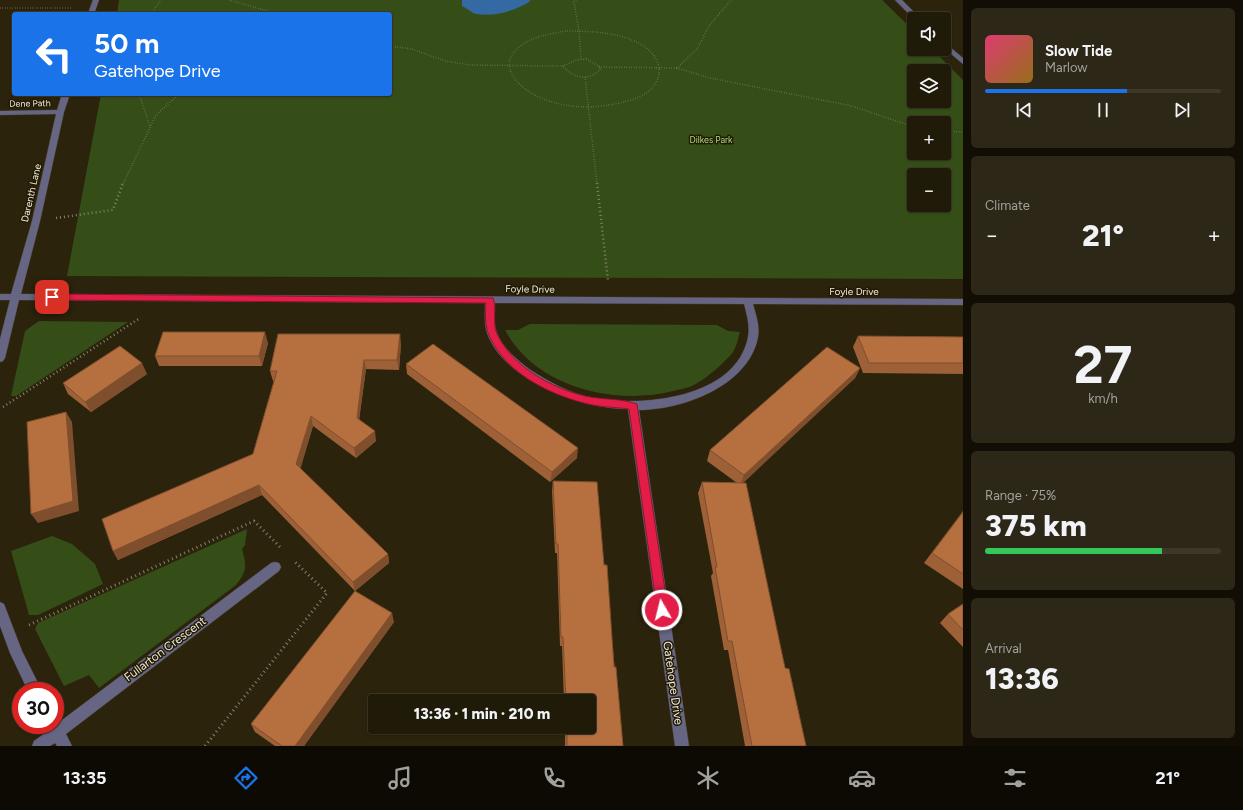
<!DOCTYPE html>
<meta charset="utf-8">
<style>
:root{--surface:#201a09;--page:#2d2717;--text:#f1f3f6;--muted:#a2a19c;--line:#3d382a;--accent:#1a73e8}
body{margin:0;font-family:Figtree,sans-serif;background:var(--page);color:var(--text);height:100vh;display:flex;flex-direction:column;font-size:15px;white-space:nowrap}
*{box-sizing:border-box;margin:0}
p{font-size:13px;color:var(--muted)}
.icon{flex:none;width:22px;height:22px;fill:none;stroke:currentColor;stroke-width:2;stroke-linecap:round;stroke-linejoin:round}
.map{position:relative;flex:1;overflow:hidden}
.drawer{display:flex;flex-direction:column;gap:8px;padding:8px;background:#120e05;width:280px}
.drawer>*{flex:none}
.guide{position:absolute;left:12px;top:12px;width:380px;height:84px;border-radius:4px;box-shadow:0 1px 3px #0004,0 0 0 1px var(--line);background:#1a73e8;color:#fff;overflow:hidden}
.buttons{position:absolute;left:907px;top:12px;display:grid;gap:8px}
.buttons a{display:grid;place-items:center;width:44px;height:44px;border-radius:4px;background:var(--surface);box-shadow:0 1px 3px #0004,0 0 0 1px var(--line);font-size:20px}
.speed{position:absolute;left:12px;top:682px;display:flex;gap:8px;font-size:20px;font-weight:700;text-align:center}
.speed>*{display:grid;place-content:center;width:52px;height:52px;border-radius:50%;background:var(--surface);box-shadow:0 1px 3px #0004,0 0 0 1px var(--line);line-height:1}
.speed .limit{border:6px solid #d22;background:#fff;color:#111}
.pin{position:absolute;display:grid;place-items:center;width:34px;height:34px;color:#fff;margin:-17px;border-radius:8px;box-shadow:0 2px 6px #0006}
.me{position:absolute;width:44px;margin:-22px;rotate:352deg;stroke-linejoin:round;filter:drop-shadow(0 0 3px #0008)}
.turn{display:flex;align-items:center;gap:14px;height:84px;padding:0 16px;font-size:18px}
.turn .icon{width:52px;height:52px;stroke-width:2.5}
.turn b{display:block;font-size:28px;line-height:34px}
.big{font-size:30px;font-weight:800;line-height:1.1}
.drawer .card{flex:1;display:flex;flex-direction:column;justify-content:center;gap:6px;min-width:0;padding:0 14px;border-radius:6px;background:var(--page)}
.drawer .dial{align-items:center;gap:0}
.dial b{font-size:52px;line-height:1}
.song{display:flex;align-items:center;gap:12px}
.cover{width:48px;height:48px;border-radius:6px;background:linear-gradient(135deg,hsl(340 70% 55%),hsl(40 70% 35%))}
.played{height:4px;border-radius:2px;background:linear-gradient(90deg,var(--accent) 60%,var(--line) 60%)}
.keys{display:flex;justify-content:space-around;direction:ltr}
.heat{display:flex;justify-content:space-between;align-items:center;font-size:22px;direction:ltr}
.charge{height:6px;border-radius:3px;background:linear-gradient(90deg,#34c759 75%,var(--line) 0)}
.trip{position:absolute;left:368px;top:694px;width:228px;height:40px;border-radius:4px;background:var(--surface);box-shadow:0 1px 3px #0004,0 0 0 1px var(--line);font-weight:800;line-height:40px;text-align:center}
.dock{display:flex;height:64px;justify-content:space-around;align-items:center;background:#0d0a04;color:var(--muted)}
.dock .icon{width:28px;height:28px}
.dock .selected{color:var(--accent)}
.dock b{font-size:18px;color:var(--text)}
main{display:flex;flex:1;min-height:0}
.map>svg:first-child{display:block}
.green{fill:#354e18;fill-rule:evenodd}
.water{fill:#3569a4}
.lines{fill:none;stroke-linecap:round;stroke-linejoin:round}
.street-casing{stroke:#473f29;stroke-width:1}
.path-far2{stroke:#87816e;stroke-width:1.5;stroke-dasharray:0.5 2;stroke-linecap:butt}
.path-far1{stroke:#87816e;stroke-width:2.5;stroke-dasharray:1 3;stroke-linecap:butt}
.path{stroke:#87816e;stroke-width:3;stroke-dasharray:1 3.5;stroke-linecap:butt}
.street{fill:#666584;fill-rule:evenodd}
.wall{fill:#9d6037}
.shaded-wall{fill:#7f4e2d}
.building{fill:#b67040;stroke:#7f4e2d}
.route{fill:#e11d48;stroke:#92132f}
.labels{text-anchor:middle;dominant-baseline:central;stroke-width:3;stroke-linejoin:round;paint-order:stroke}
.far-street-label{font-size:9px;fill:#f0ebdd;stroke:#221a03}
.far-park-label{font-size:9px;fill:#aadd79;stroke:#221a03}
.street-label{font-size:10px;fill:#f0ebdd;stroke:#221a03}
.near-street-label{font-size:12px;fill:#f0ebdd;stroke:#221a03}
</style>
<main>
<div class="map">
<svg width="963" height="746" viewBox="0 0 963 746">
<rect width="100%" height="100%" fill="#2b230c"/>
<g class="green">
<path d="M119,0H882L914,31V49H932L963,80V279L67,276L101,94H390V14H117ZM914,71H944V101H914ZM914,123H944V153H914ZM914,175H944V205H914Z"/>
<path d="M39,321L128,322L16,396H11L25,331Z"/>
<path d="M530,324L717,325L728,331L740,332C738,338 737,346 733,352C731,356 726,359 723,363C714,371 705,379 694,385C688,388 680,389 673,391C614,406 535,387 505,330H518Z"/>
<path d="M247,529L245,545L242,549C247,567 247,571 236,585L99,688L89,675L64,686L35,629L38,623Z"/>
<path d="M52,536L72,544L95,564L103,584L38,615H29L11,551Z"/>
</g>
<path class="water" d="M462,0H530L529,2C514,11 494,17 476,14C472,13 467,8 462,6Z"/>
<g class="lines">
<defs>
<g id="street">
<path d="M93,0H99L94,14H88Z"/>
<path d="M895,0H902L921,19H914Z"/>
<path d="M944,42L963,58V64L944,48Z"/>
<path d="M62,94H70L64,112L40,221L21,294L963,299V305L753,304C756,315 760,326 758,337C749,386 682,410 639,410L689,746H675L628,409C582,409 504,381 487,333C484,324 485,312 485,303L19,300L5,358L3,361L0,362V339L10,300H0V294H11L32,221L56,114L0,115V111L57,110ZM495,303L744,304C747,315 750,326 748,337C736,399 641,407 592,398C569,393 549,382 529,369C517,360 502,347 497,333C493,324 495,312 495,303Z"/>
<path d="M275,562L279,563L281,567L279,571L66,734L72,746H57L55,743L50,746H32L34,741L48,731L45,725H55V719L58,723L271,563Z"/>
<path d="M0,602L4,604L22,651L42,691H28L10,653L0,626Z"/>
</g>
</defs>
<use href="#street" class="street-casing"/>
<g class="path-far2">
<path d="M229,0L278,14"/>
<path d="M576,0L574,2L579,31L581,59"/>
<path d="M731,0L709,26L697,49L677,68L710,78L852,106L914,127"/>
<path d="M0,8H72"/>
<path d="M151,14L161,0"/>
<path d="M565,31C592,31 643,32 657,61C660,69 660,77 655,84C649,94 636,99 624,102C597,109 567,109 541,98C522,90 496,68 517,49C529,37 549,34 565,31Z"/>
<path d="M390,46L412,49L445,61L470,65L563,66"/>
<path d="M586,59L599,66L600,69C590,82 572,78 563,66L576,60Z"/>
<path d="M599,67L677,68"/>
<path d="M585,77L597,184"/>
<path d="M139,94L150,126"/>
<path d="M944,131L963,132"/>
<path d="M123,184L156,115L179,94"/>
</g>
<g class="path-far1">
<path d="M597,183L608,281"/>
<path d="M56,218L113,210L123,183"/>
<path d="M3,407L140,318"/>
</g>
<g class="path">
<path d="M29,625L254,521L280,547"/>
<path d="M205,746L327,593L295,562"/>
</g>
<use href="#street" class="street"/>
</g>
<g class="wall">
<path d="M858,336L963,337V374L863,373L853,347Z"/>
<path d="M268,343L262,366H159L155,356Z"/>
<path d="M401,344L399,370L366,369L359,420L376,441L356,458L313,426L300,468L388,554L389,563L355,591L394,622L304,746H275L255,732L251,724L355,591L262,495L118,560L113,551L253,454L274,381H273L270,371Z"/>
<path d="M406,364L577,458L550,482L407,374Z"/>
<path d="M860,368L855,378L742,483L785,668L806,746H745L728,650H724L711,576L713,573L698,493L702,482L737,483L707,461L710,450Z"/>
<path d="M147,374L91,412L68,394L63,383Z"/>
<path d="M553,481L604,565L623,746H565V727H589V701H564L562,646H560L557,553H555L552,491Z"/>
<path d="M963,511V589L924,563Z"/>
<path d="M963,604V647L940,623L948,614Z"/>
</g>
<g class="shaded-wall">
<path d="M265,332L268,343L262,366L259,356Z"/>
<path d="M400,334L401,344L399,370L397,360Z"/>
<path d="M364,360L366,369L358,428L357,418Z"/>
<path d="M142,363L147,374L91,412L85,402Z"/>
<path d="M860,368L855,378L740,486L744,475Z"/>
<path d="M66,412L72,422L79,511L38,523L31,514Z"/>
<path d="M311,416L313,426L299,474L296,464Z"/>
<path d="M375,431L376,441L356,458L354,448Z"/>
<path d="M578,448L577,458L550,482L552,472Z"/>
<path d="M259,485L262,495L118,560L113,551Z"/>
<path d="M388,554L389,563L355,591L353,582Z"/>
<path d="M392,613L394,622L304,746H295Z"/>
</g>
<g class="building">
<path d="M163,332H265L259,356H155Z"/>
<path d="M278,334H400L397,360H364L357,418L375,431L354,448L311,416L296,464L388,554L353,582L259,485L113,551L102,519L253,454L277,371H270Z"/>
<path d="M858,336L963,337V363H869Z"/>
<path d="M433,344L578,448L552,472L406,364Z"/>
<path d="M120,346L142,363L85,402L63,383Z"/>
<path d="M827,347L860,368L744,475L710,450Z"/>
<path d="M66,412L73,501L31,514L27,422Z"/>
<path d="M553,481L597,482L604,565H607L614,667H616L623,746H567V727H589V701H566L563,637H561L558,544H556Z"/>
<path d="M702,482L746,483L785,668L789,669L806,746H752L732,641H728L715,567H717Z"/>
<path d="M963,512V574L932,553Z"/>
<path d="M355,591L392,613L295,746H282L251,724Z"/>
<path d="M963,604V630L948,614Z"/>
</g>
<path class="route" d="M52,294L493,298C497,307 492,323 497,334C512,366 551,388 585,396C602,400 620,398 637,404L668,610L666,614L662,615L658,614L657,610L629,409C614,407 598,407 584,403C546,393 503,371 488,333C485,324 485,312 486,303L52,300L47,297Z"/>
<g class="labels">
<g class="far-street-label">
<text transform="translate(30 103) rotate(-1)">Dene Path</text>
</g>
<g class="far-park-label">
<text x="711" y="139">Dilkes Park</text>
</g>
<g class="street-label">
<text transform="translate(31 193) rotate(-77)">Darenth Lane</text>
<text transform="translate(530 289) rotate(1)">Foyle Drive</text>
<text x="854" y="291">Foyle Drive</text>
</g>
<g class="near-street-label">
<text transform="translate(165 649) rotate(-37)">Fullarton Crescent</text>
<text transform="translate(673 683) rotate(82)">Gatehope Drive</text>
</g>
</g>
</svg>
<div class="buttons">
<a><svg class="icon" aria-label="sound" viewBox="0 0 24 24"><path d="M4 9h4l5-4v14l-5-4H4zM17 9q2 3 0 6"/></svg></a>
<a><svg class="icon" aria-label="layers" viewBox="0 0 24 24"><path d="M12 4l9 5-9 5-9-5zM3 14l9 5 9-5"/></svg></a>
<a>+</a>
<a>−</a>
</div>
<div class="speed"><div class="limit">30</div></div>
<div class="pin" style="left:52px;top:297px;background:#d93025"><svg class="icon" aria-label="arrive" viewBox="0 0 24 24"><path d="M6 21V4h12l-3 4 3 4H6"/></svg></div>
<svg class="me" style="left:662px;top:610px" viewBox="-20 -20 40 40"><circle r="17" fill="#e11d48" stroke="#fff" stroke-width="3"/><path d="M0-11L8 9 0 5-8 9z" fill="#fff"/></svg>
<div class="trip">13:36 · 1 min · 210 m</div>
<div class="guide">
<div class="turn"><svg class="icon" aria-label="left" viewBox="0 0 24 24"><path d="M17 20v-9H6M10 6l-5 5 5 5"/></svg><div><b>50 m</b>Gatehope Drive</div></div>
</div>
</div>
<section class="drawer">
<div class="card">
<div class="song"><i class="cover"></i><div><b>Slow Tide</b><p>Marlow</p></div></div>
<div class="played"></div>
<div class="keys"><svg class="icon" aria-label="previous" viewBox="0 0 24 24"><path d="M18 5L8 12l10 7zM5 5v14"/></svg><svg class="icon" aria-label="pause" viewBox="0 0 24 24"><path d="M8 5v14M16 5v14"/></svg><svg class="icon" aria-label="next" viewBox="0 0 24 24"><path d="M6 5l10 7-10 7zM19 5v14"/></svg></div>
</div>
<div class="card"><p>Climate</p>
<div class="heat"><a>−</a><b class="big">21°</b><a>+</a></div>
</div>
<div class="card dial"><b>27</b><p>km/h</p></div>
<div class="card"><p>Range · 75%</p><b class="big">375 km</b><div class="charge"></div></div>
<div class="card"><p>Arrival</p><b class="big">13:36</b></div>
</section>
</main>
<nav class="dock">
<b>13:35</b>
<svg class="icon selected" aria-label="directions" viewBox="0 0 24 24"><path d="M12 3l9 9-9 9-9-9zM9 14v-3h6M13 9l2 2-2 2"/></svg>
<svg class="icon" aria-label="music" viewBox="0 0 24 24"><path d="M9 18V5l10-2v13"/><circle cx="6" cy="18" r="3"/><circle cx="16" cy="16" r="3"/></svg>
<svg class="icon" aria-label="phone" viewBox="0 0 24 24"><path d="M5 4h4l2 5-3 2q2 4 5 5l2-3 5 2v4C11 20 4 13 5 4z"/></svg>
<svg class="icon" aria-label="climate" viewBox="0 0 24 24"><path d="M12 3v18M4 7l16 10M4 17L20 7"/></svg>
<svg class="icon" aria-label="car" viewBox="0 0 24 24"><path d="M5 17H2v-5l4-1 3-4h7l3 4 3 1v5h-3M9 17h6M6 11h13"/><circle cx="7" cy="17" r="2"/><circle cx="17" cy="17" r="2"/></svg>
<svg class="icon" aria-label="filters" viewBox="0 0 24 24"><path d="M4 7h16M4 17h16"/><circle cx="9" cy="7" r="2"/><circle cx="15" cy="17" r="2"/></svg>
<b>21°</b>
</nav>
